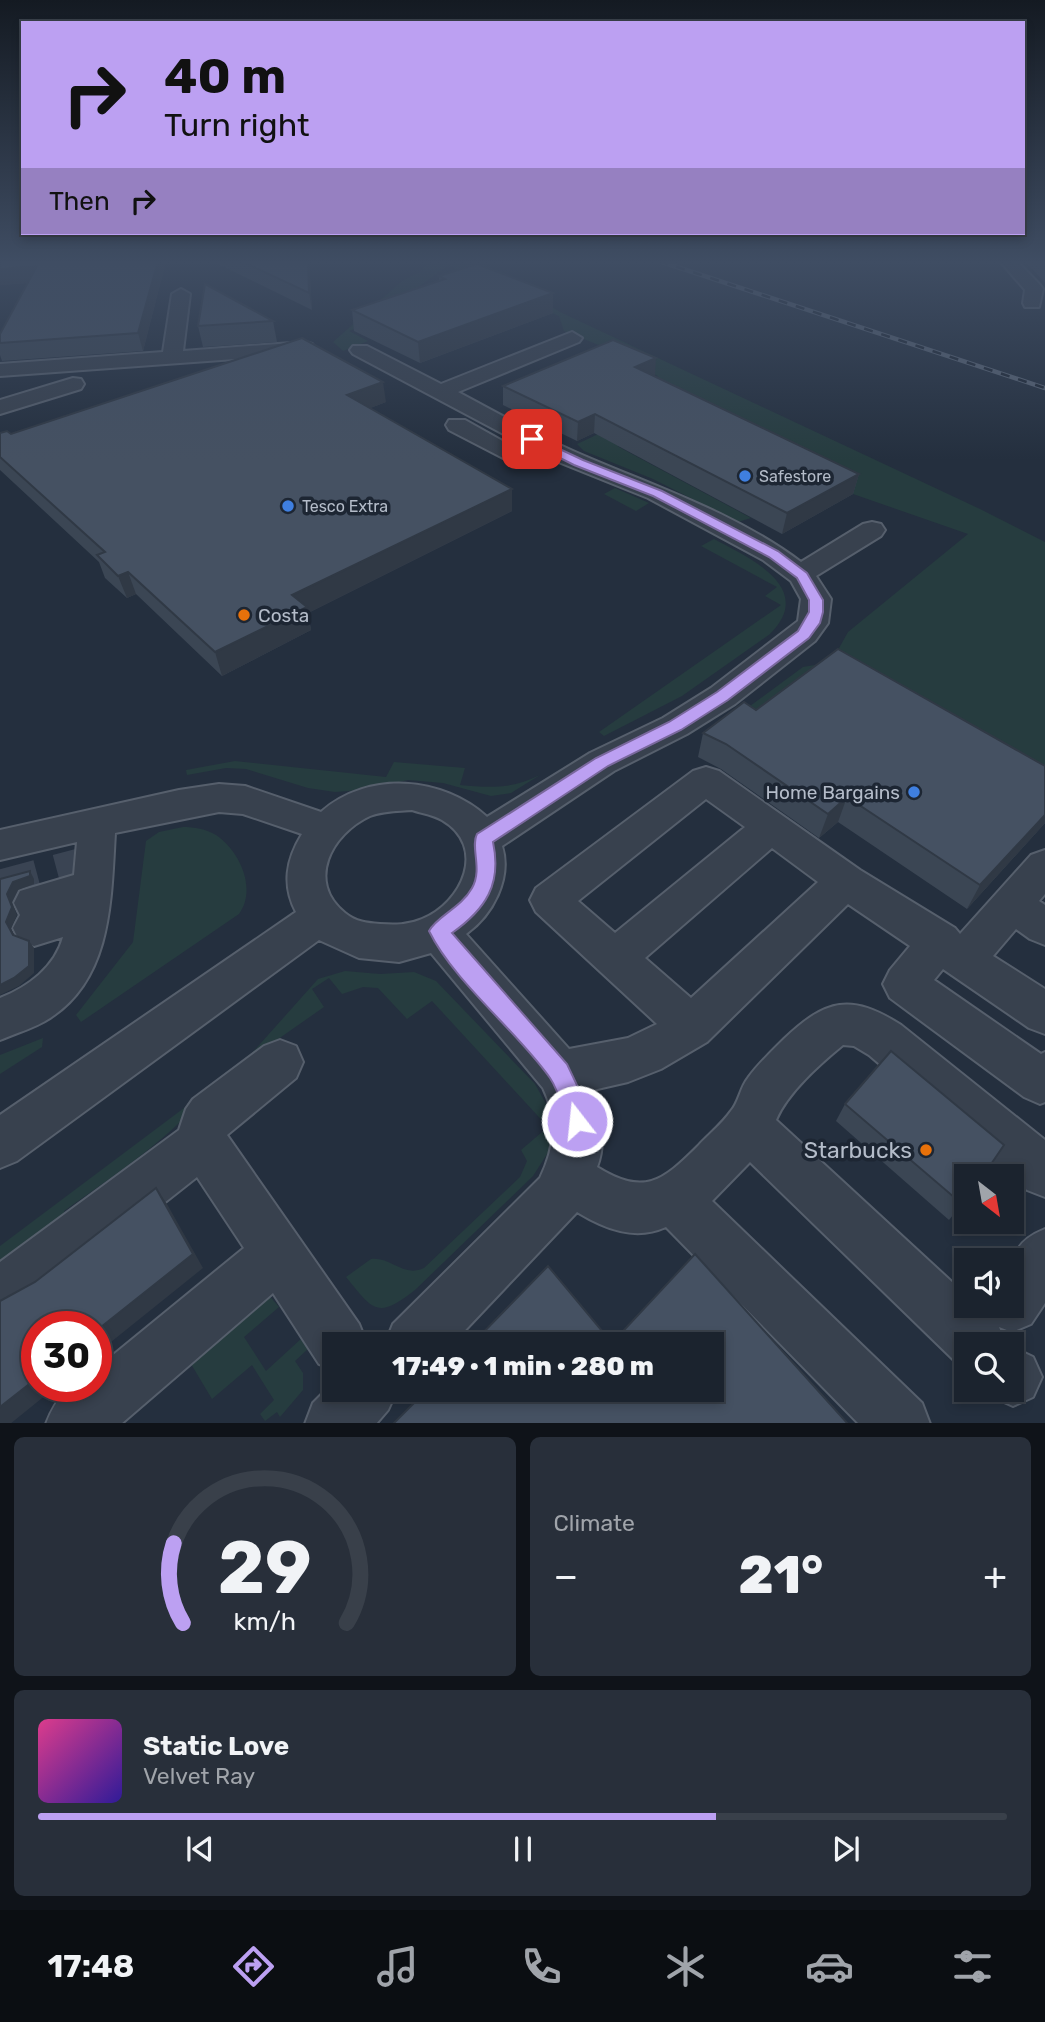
<!DOCTYPE html>
<meta charset="utf-8">
<style>
:root{--surface:#1b232e;--page:#282f3a;--text:#f1f3f6;--muted:#a0a4aa;--line:#39404a;--accent:#bca0f2}
body{margin:0;font-family:Rubik,sans-serif;background:var(--page);color:var(--text);height:100vh;display:flex;flex-direction:column;font-size:26px;white-space:nowrap}
*{box-sizing:border-box;margin:0}
p{font-size:23px;color:var(--muted)}
.icon{flex:none;width:38px;height:38px;fill:none;stroke:currentColor;stroke-width:2;stroke-linecap:round;stroke-linejoin:round}
.map{position:relative;height:1423px;overflow:hidden}
.sheet{display:flex;flex-direction:column;gap:14px;padding:14px;background:#0f1319;flex:1}
.sheet>*{flex:none}
.guide{position:absolute;left:21px;top:21px;width:1004px;height:214px;border-radius:0px;box-shadow:0 4px 10px #0003,0 0 0 2px var(--line);background:#bca0f2;color:#111;overflow:hidden}
.needle{width:46px;rotate:149deg}
.controls{position:absolute;left:954px;top:1164px;display:grid;gap:14px}
.controls a{display:grid;place-items:center;width:70px;height:70px;border-radius:0px;background:var(--surface);box-shadow:0 4px 10px #0003,0 0 0 2px var(--line);font-size:35px}
.speed{position:absolute;left:21px;top:1311px;display:flex;gap:14px;font-size:35px;font-weight:700;text-align:center}
.speed>*{display:grid;place-content:center;width:91px;height:91px;border-radius:50%;background:var(--surface);box-shadow:0 4px 10px #0003,0 0 0 2px var(--line);line-height:1}
.speed .limit{border:10px solid #d22;background:#fff;color:#111}
.pin{position:absolute;display:grid;place-items:center;width:60px;height:60px;color:#fff;margin:-30px;border-radius:14px;box-shadow:0 4px 10px #0006}
.me{position:absolute;width:77px;margin:-38px;rotate:344deg;stroke-linejoin:round;filter:drop-shadow(0 0 5px #0008)}
.turn{display:flex;align-items:center;gap:24px;height:147px;padding:0 28px;font-size:32px}
.turn .icon{width:91px;height:91px;stroke-width:2.5}
.turn b{display:block;font-size:49px;line-height:60px}
.then{display:flex;align-items:center;height:66px;padding:0 28px;background:#0003;gap:14px;font-size:26px}
.big{font-size:52px;font-weight:800;line-height:1.1}
.sheet .card{flex:1;display:flex;flex-direction:column;justify-content:center;gap:10px;min-width:0;padding:0 24px;border-radius:10px;background:var(--page)}
.sheet .dial{align-items:center;gap:0}
.dial svg{height:182px;overflow:visible;fill:none;stroke:var(--line);stroke-width:7;stroke-linecap:round;text-anchor:middle}
.dial text{fill:var(--text);stroke:none}
.song{display:flex;align-items:center;gap:21px}
.cover{width:84px;height:84px;border-radius:10px;background:linear-gradient(135deg,hsl(330 70% 55%),hsl(250 70% 35%))}
.played{height:7px;border-radius:4px;background:linear-gradient(90deg,var(--accent) 70%,var(--line) 70%)}
.keys{display:flex;justify-content:space-around;direction:ltr}
.heat{display:flex;justify-content:space-between;align-items:center;font-size:38px;direction:ltr}
.sheet .tiles{flex:1;display:grid;gap:14px;grid-template-columns:1fr 1fr}
.card:last-child{grid-column:span 2}
.trip{position:absolute;left:322px;top:1332px;width:402px;height:70px;border-radius:0px;background:var(--surface);box-shadow:0 4px 10px #0003,0 0 0 2px var(--line);font-weight:800;line-height:70px;text-align:center}
.menu{display:flex;height:112px;justify-content:space-around;align-items:center;background:#0b0e12;color:var(--muted)}
.menu .icon{width:49px;height:49px}
.menu .on{color:var(--accent)}
.menu b{font-size:32px;color:var(--text)}
.map>svg:first-child{display:block}
.green{fill:#263c3f}
.lines{fill:none;stroke-linecap:round;stroke-linejoin:round}
.minor-tunnel{stroke:#3a4453;stroke-width:40;stroke-dasharray:40 20;stroke-linecap:butt}
.minor-casing{stroke:#565f6c;stroke-width:4}
.minor{fill:#38414e;fill-rule:evenodd}
.rail-casing{stroke:#5a6575;stroke-width:4.5}
.rail{stroke:#1d2633;stroke-width:2.5;stroke-dasharray:9;stroke-linecap:butt}
.wall{fill:#3b4654}
.shaded-wall{fill:#303945}
.building{fill:#455162;stroke:#303945;stroke-width:2}
.route{fill:#bca0f2;stroke:#7a689d;stroke-width:2}
.shop-dot{fill:#3f7fe0;stroke:#1d2633;stroke-width:2.5}
.food-dot{fill:#e8710a;stroke:#1d2633;stroke-width:2.5}
.labels{text-anchor:middle;dominant-baseline:central;stroke-width:7;stroke-linejoin:round;paint-order:stroke}
.far-poi-label{font-size:16px;fill:#b4bcc9;stroke:#1d2633;text-anchor:start}
.poi-label{font-size:19px;fill:#b4bcc9;stroke:#1d2633;text-anchor:start}
.near-poi-label{font-size:23px;fill:#b4bcc9;stroke:#1d2633;text-anchor:end}
</style>
<div class="map">
<svg width="1045" height="1424" viewBox="0 0 1045 1424">
<rect width="100%" height="100%" fill="#242f3e"/>
<g class="green">
<path d="M429,261H480L560,312L980,509L1045,542V781L833,659L848,632L968,534L853,494L617,446L751,518L738,522L653,479L584,451L577,444L609,429L658,376L612,355L616,352L564,331L559,316L479,282L449,265L410,293L431,302L349,331L368,341L343,351L333,342L402,281L420,272Z"/>
<path d="M615,488L649,503L636,511L604,494Z"/>
<path d="M714,539C747,557 817,587 770,634L682,696L604,736L599,732L781,605L765,596L777,587L701,546Z"/>
<path d="M815,665L822,667L745,724L735,717L803,667Z"/>
<path d="M235,761L386,777L394,762L465,768L460,785C490,788 512,789 540,775L511,793L491,796L443,783L408,780L363,790L335,792L308,788L246,769L226,768L187,775L186,770Z"/>
<path d="M183,827C194,827 206,829 216,835C240,851 257,889 239,914L81,1022L76,1015L133,942L146,841L159,832Z"/>
<path d="M345,971L380,974L414,972L436,981L535,1084L550,1111L551,1138L549,1151L533,1176L415,1290C377,1320 373,1310 346,1277L371,1259C392,1257 403,1278 424,1268L520,1177L527,1161L521,1150L548,1127L432,1001L407,1019L378,988L363,987L342,994L329,978L312,989L324,1007L221,1079L252,1053L318,979Z"/>
<path d="M43,1038L42,1047L0,1074V1055Z"/>
<path d="M212,1087C171,1139 117,1173 64,1211L74,1232L0,1282V1246Z"/>
<path d="M267,1293L279,1307L244,1337L266,1371L302,1338L309,1348L295,1361L303,1373V1390L280,1417L277,1412L265,1421L260,1414L274,1400L252,1365L212,1399L188,1359Z"/>
</g>
<g class="lines">
<path class="minor-tunnel" d="M0,890L93,865"/>
<defs>
<g id="minor">
<path d="M1000,261H1017L1040,285L1043,289L1039,307H1025L1023,303L1025,290Z"/>
<path d="M181,289L190,294L183,351L305,342L312,344L315,348L312,352L305,354L0,376V364L163,352L172,294Z"/>
<path d="M572,332L582,338L579,342L458,392C496,412 534,434 573,451C650,485 733,511 801,562L863,524L872,522L881,524L885,530L881,536L816,576L831,599L828,623L815,641L735,704L687,734L614,771L502,846C512,878 493,915 466,934L569,1049L628,1038L657,1024L536,912L530,900L536,888L693,771L706,767L719,771L860,870L955,928L960,934L1031,855L1045,850V894L1039,901L1045,905V945L1030,939L1016,929L993,956L1045,989V1034L1029,1028L943,969L934,980L1041,1054L1045,1052V1102L1040,1104L1024,1097L890,998L883,984L890,970L910,946L848,904L707,1042L661,1069L628,1082L593,1090C602,1111 606,1145 597,1167C644,1196 662,1182 698,1146C708,1135 722,1124 731,1111C739,1102 740,1088 748,1078C758,1064 772,1051 784,1039C826,999 851,993 901,1025L1045,1140V1197L1027,1190L869,1055L854,1046L843,1045C820,1064 788,1092 776,1120L966,1295V1306H978L989,1316L985,1306H1012C1012,1268 1005,1245 1045,1229V1303L1031,1324L1012,1332L999,1327L1006,1344H966V1367L958,1364L750,1162L712,1201L922,1403L930,1424H859L666,1227C635,1241 605,1229 577,1212L452,1344H385L393,1324L540,1178C555,1147 558,1119 543,1088L431,953L399,962L359,958L319,940L17,1161L0,1168V1115L296,912C282,885 286,860 302,834L243,814L219,812L115,833C111,900 112,978 50,1018C35,1028 16,1033 0,1040V998C28,987 55,967 63,937L34,946L19,940L13,928L20,915L14,903L20,891L74,875L77,842L0,860V830L179,790L219,784L245,786L321,812C369,770 443,777 487,817L590,753L663,718L711,688L798,621L801,599L791,581L763,560L648,498L556,461L531,448L505,459L449,430L446,425L449,420H465L506,443L513,439L353,354L350,350L353,346H367L441,384ZM706,799L745,827L615,933L578,901ZM412,810C421,813 434,815 442,820C488,847 462,903 422,919C408,925 395,925 380,924C367,923 356,922 345,913C306,882 331,834 370,816C383,811 398,811 412,810ZM772,848L818,882L691,998L645,958Z"/>
<path d="M73,378L81,379L84,384L81,389L0,414V400Z"/>
<path d="M280,1040L296,1046L303,1062L296,1078L227,1135L359,1324L367,1344H334V1370L319,1364L273,1293L121,1424H46C57,1396 66,1386 96,1386V1369L244,1248L197,1177L50,1293L19,1312L0,1320V1262L179,1130L186,1109L193,1099L264,1046Z"/>
<path d="M1012,1347L1033,1357L1042,1377L1033,1397L1013,1406L993,1397L989,1390H1012Z"/>
<path d="M334,1382V1390H397L388,1410L376,1424H305L313,1403Z"/>
</g>
</defs>
<use href="#minor" class="minor-casing"/>
<use href="#minor" class="minor"/>
<defs>
<path id="rail" d="M659,261L1045,388"/>
</defs>
<use href="#rail" class="rail-casing"/>
<use href="#rail" class="rail"/>
</g>
<g class="wall">
<path d="M0,261H175H166L143,351L2,361L0,355V334L27,283L0,285Z"/>
<path d="M215,261H309L312,310L216,263Z"/>
<path d="M1025,261H1045V283Z"/>
<path d="M439,276L553,293V313L420,363L354,331L352,310L439,281Z"/>
<path d="M273,321L277,342L203,347L198,326Z"/>
<path d="M654,377L859,474L853,494L782,534L594,433L577,441L503,405V386Z"/>
<path d="M386,402L370,408L512,511L308,613L311,630L222,676L136,594L127,598L105,578L99,562L0,470V433L11,434Z"/>
<path d="M756,710L1045,823L967,909L838,822L819,838L721,769L698,757L703,733Z"/>
<path d="M845,1104L962,1204L949,1220L836,1121Z"/>
</g>
<g class="shaded-wall">
<path d="M158,261H175H166L143,351L138,333Z"/>
<path d="M308,261H309L312,310L309,293Z"/>
<path d="M37,266L42,282L0,285V269Z"/>
<path d="M553,293V313L420,363L418,342Z"/>
<path d="M656,358L655,376L635,367Z"/>
<path d="M383,382L386,402L350,416L347,395Z"/>
<path d="M595,414L594,433L577,441L578,422Z"/>
<path d="M859,474L853,494L782,534L787,513Z"/>
<path d="M512,489V511L308,613L311,630L222,676L215,652L292,595Z"/>
<path d="M128,572L136,594L127,598L118,576Z"/>
<path d="M847,797L838,822L819,838L828,814Z"/>
<path d="M1045,815V823L967,909L980,885Z"/>
<path d="M30,871L34,879V884L18,890L12,902L17,915L11,929L18,942L6,922L7,894L13,882Z"/>
<path d="M29,941L34,948V973L19,986L0,995V985Z"/>
<path d="M156,1188L167,1204L203,1268L96,1354V1331Z"/>
<path d="M37,1378V1386H57L10,1424H0V1407Z"/>
</g>
<g class="building">
<path d="M0,261H158L138,333L0,343V334L37,266L0,269Z"/>
<path d="M241,261H308L309,293Z"/>
<path d="M477,264L553,293L418,342L352,310L445,279L439,276Z"/>
<path d="M205,284L273,321L198,326Z"/>
<path d="M302,338L383,382L347,395L512,489L292,595L307,607L215,652L128,572L118,576L97,555L105,552L0,457V433L7,431L11,434Z"/>
<path d="M613,340L656,358L635,367L859,474L787,513L595,414L578,422L503,386Z"/>
<path d="M838,649L1045,766V815L980,885L847,797L828,814L726,744L703,733L744,702L756,710Z"/>
<path d="M30,871V876L13,882L7,894L12,907L6,922L13,935L29,941V966L14,978L0,985V879Z"/>
<path d="M891,1051L1004,1145L983,1176H966V1200L962,1204L845,1104Z"/>
<path d="M156,1188L193,1254L96,1331V1326H37V1378L0,1407V1301L35,1282Z"/>
<path d="M695,1254L848,1424H393L427,1390H712V1344H472L548,1266L612,1343Z"/>
</g>
<linearGradient id="sky" x2="0" y2="1"><stop stop-color="#141a22"/><stop offset="0.57" stop-color="#3f4d63"/><stop offset="1" stop-color="#3f4d63" stop-opacity="0"/></linearGradient>
<rect width="1045" height="460" fill="url(#sky)"/>
<path class="route" d="M532,436L583,460L662,491L778,551L807,573L823,600V612L820,623L809,638L728,700L681,730L608,766L493,842C502,884 486,909 452,933L567,1064L585,1102L589,1121L585,1129L577,1132L569,1129C562,1112 561,1094 550,1078C517,1031 454,982 429,931C437,916 461,908 472,888C483,869 470,847 477,834L596,758L669,722L717,692L798,631L809,612V600L797,578L769,557L653,496L574,465L528,442V437Z"/>
<g class="shop-dot">
<circle cx="745" cy="476" r="7"/>
<circle cx="288" cy="506" r="7"/>
<circle cx="914" cy="792" r="7"/>
</g>
<g class="food-dot">
<circle cx="244" cy="615" r="7"/>
<circle cx="926" cy="1150" r="7"/>
</g>
<g class="labels">
<g class="far-poi-label">
<text x="759" y="476">Safestore</text>
<text x="302" y="506">Tesco Extra</text>
</g>
<g class="poi-label">
<text x="258" y="615">Costa</text>
<text x="900" y="792" text-anchor="end">Home Bargains</text>
</g>
<g class="near-poi-label">
<text x="912" y="1150">Starbucks</text>
</g>
</g>
</svg>
<div class="controls">
<a><svg class="needle" viewBox="-14 -14 28 28"><path d="M0-13l5 13h-10z" fill="#e53935"/><path d="M0 13l5-13h-10z" fill="#a0a4aa"/></svg></a>
<a><svg class="icon" aria-label="sound" viewBox="0 0 24 24"><path d="M4 9h4l5-4v14l-5-4H4zM17 9q2 3 0 6"/></svg></a>
<a><svg class="icon" aria-label="search" viewBox="0 0 24 24"><circle cx="10" cy="10" r="6"/><path d="M15 15l6 6"/></svg></a>
</div>
<div class="speed"><div class="limit">30</div></div>
<div class="pin" style="left:532px;top:439px;background:#d93025"><svg class="icon" aria-label="arrive" viewBox="0 0 24 24"><path d="M6 21V4h12l-3 4 3 4H6"/></svg></div>
<svg class="me" style="left:577px;top:1121px" viewBox="-20 -20 40 40"><circle r="17" fill="#bca0f2" stroke="#fff" stroke-width="3"/><path d="M0-11L8 9 0 5-8 9z" fill="#fff"/></svg>
<div class="trip">17:49 · 1 min · 280 m</div>
<div class="guide">
<div class="turn"><svg class="icon" aria-label="right" viewBox="0 0 24 24"><path d="M7 20v-9h11M14 6l5 5-5 5"/></svg><div><b>40 m</b>Turn right</div></div>
<div class="then">Then<svg class="icon" aria-label="right" viewBox="0 0 24 24"><path d="M7 20v-9h11M14 6l5 5-5 5"/></svg></div>
</div>
</div>
<section class="sheet">
<div class="tiles">
<div class="card dial"><svg viewBox="0 0 100 80">
<path d="M14 69A42 42 0 1 1 86 69"/>
<path d="M14 69A42 42 0 0 1 10 34" stroke="#bca0f2"/>
<text x="50" y="56" font-size="32" font-weight="700">29</text>
<text x="50" y="72" font-size="11">km/h</text>
</svg></div>
<div class="card"><p>Climate</p>
<div class="heat"><a>−</a><b class="big">21°</b><a>+</a></div>
</div>
<div class="card">
<div class="song"><i class="cover"></i><div><b>Static Love</b><p>Velvet Ray</p></div></div>
<div class="played"></div>
<div class="keys"><svg class="icon" aria-label="previous" viewBox="0 0 24 24"><path d="M18 5L8 12l10 7zM5 5v14"/></svg><svg class="icon" aria-label="pause" viewBox="0 0 24 24"><path d="M8 5v14M16 5v14"/></svg><svg class="icon" aria-label="next" viewBox="0 0 24 24"><path d="M6 5l10 7-10 7zM19 5v14"/></svg></div>
</div>
</div>
</section>
<nav class="menu">
<b>17:48</b>
<svg class="icon on" aria-label="directions" viewBox="0 0 24 24"><path d="M12 3l9 9-9 9-9-9zM9 14v-3h6M13 9l2 2-2 2"/></svg>
<svg class="icon" aria-label="music" viewBox="0 0 24 24"><path d="M9 18V5l10-2v13"/><circle cx="6" cy="18" r="3"/><circle cx="16" cy="16" r="3"/></svg>
<svg class="icon" aria-label="phone" viewBox="0 0 24 24"><path d="M5 4h4l2 5-3 2q2 4 5 5l2-3 5 2v4C11 20 4 13 5 4z"/></svg>
<svg class="icon" aria-label="climate" viewBox="0 0 24 24"><path d="M12 3v18M4 7l16 10M4 17L20 7"/></svg>
<svg class="icon" aria-label="car" viewBox="0 0 24 24"><path d="M5 17H2v-5l4-1 3-4h7l3 4 3 1v5h-3M9 17h6M6 11h13"/><circle cx="7" cy="17" r="2"/><circle cx="17" cy="17" r="2"/></svg>
<svg class="icon" aria-label="filters" viewBox="0 0 24 24"><path d="M4 7h16M4 17h16"/><circle cx="9" cy="7" r="2"/><circle cx="15" cy="17" r="2"/></svg>
</nav>
